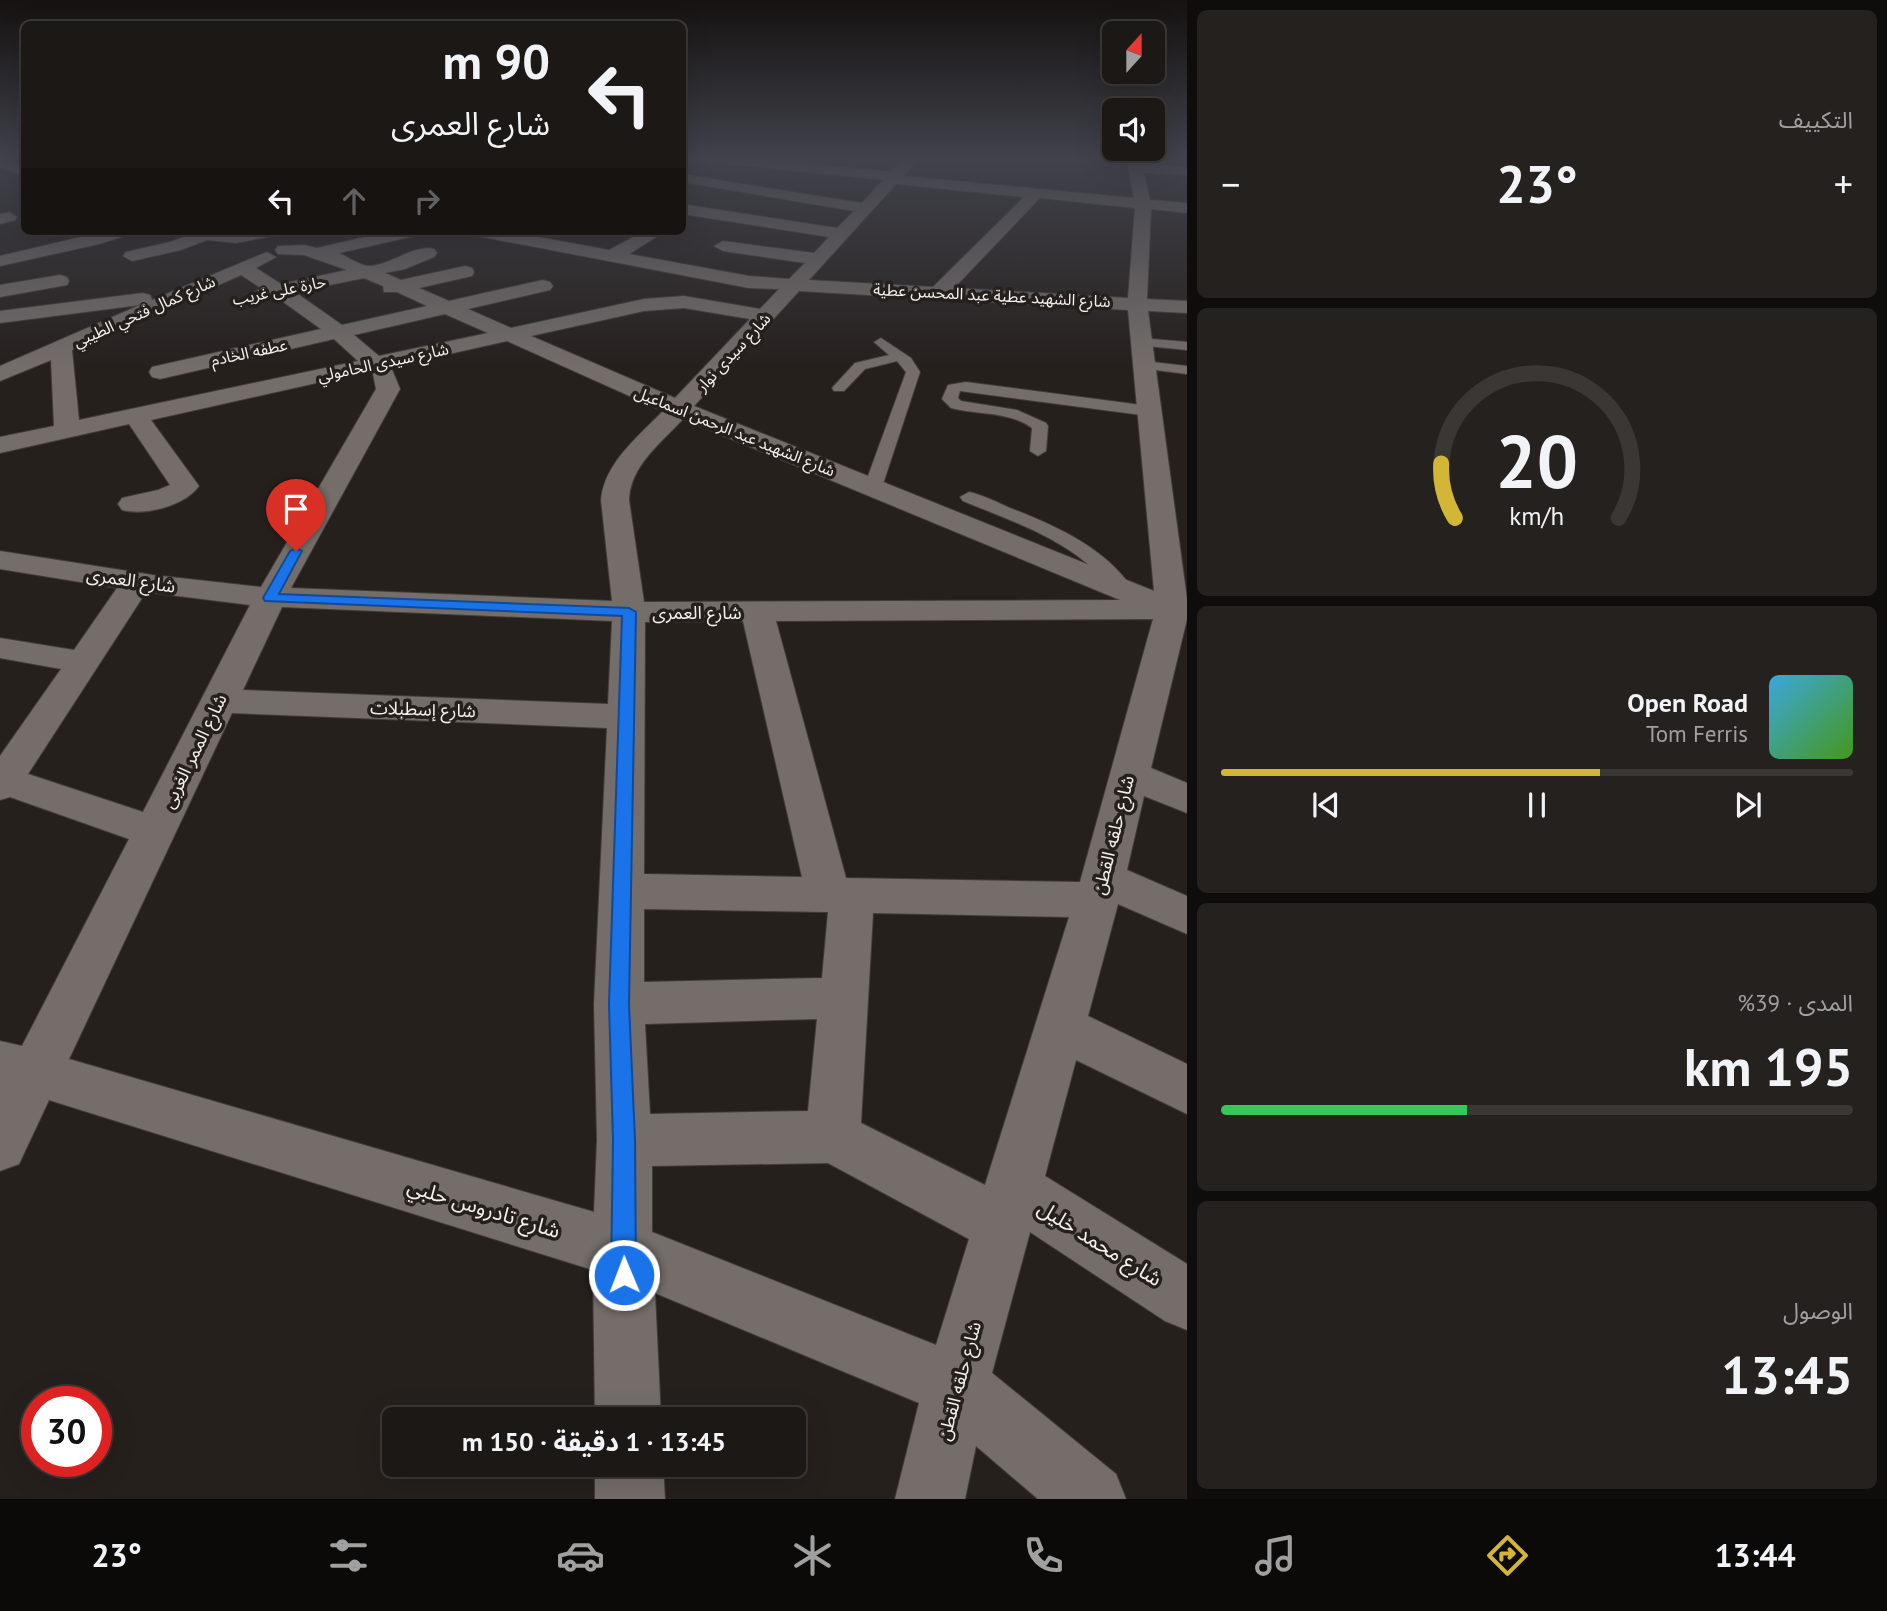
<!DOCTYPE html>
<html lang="ar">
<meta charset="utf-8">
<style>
:root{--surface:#1c1816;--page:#25211f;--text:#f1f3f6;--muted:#a0a0a1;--line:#3a3735;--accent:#d3b635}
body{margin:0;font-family:"PT Sans","Noto Sans Arabic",sans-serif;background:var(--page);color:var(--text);direction:rtl;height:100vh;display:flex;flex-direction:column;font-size:26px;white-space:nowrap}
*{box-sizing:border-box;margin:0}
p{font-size:23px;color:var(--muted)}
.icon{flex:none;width:38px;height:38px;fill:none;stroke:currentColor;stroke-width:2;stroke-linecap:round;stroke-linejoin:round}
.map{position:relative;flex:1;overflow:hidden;direction:ltr}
.sheet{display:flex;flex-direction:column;gap:10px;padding:10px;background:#0f0d0c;width:700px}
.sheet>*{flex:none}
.guide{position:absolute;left:21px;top:21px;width:665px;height:214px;border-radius:10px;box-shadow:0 7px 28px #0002,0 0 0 2px var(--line);direction:rtl;background:#1c1816;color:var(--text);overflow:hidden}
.needle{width:46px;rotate:21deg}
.tools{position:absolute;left:1102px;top:21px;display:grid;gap:14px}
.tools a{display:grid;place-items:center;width:63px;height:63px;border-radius:10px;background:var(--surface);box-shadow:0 7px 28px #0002,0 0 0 2px var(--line);font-size:35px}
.speed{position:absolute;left:21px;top:1386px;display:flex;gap:14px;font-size:35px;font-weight:700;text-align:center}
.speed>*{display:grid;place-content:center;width:91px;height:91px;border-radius:50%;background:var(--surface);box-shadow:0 7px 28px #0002,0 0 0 2px var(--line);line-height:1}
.speed .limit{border:10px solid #d22;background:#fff;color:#111}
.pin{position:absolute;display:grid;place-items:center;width:60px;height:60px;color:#fff;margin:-72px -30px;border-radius:50% 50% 50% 0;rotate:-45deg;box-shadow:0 0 7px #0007}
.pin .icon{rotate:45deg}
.me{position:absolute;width:77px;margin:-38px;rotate:359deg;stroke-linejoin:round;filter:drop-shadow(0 0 5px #0008)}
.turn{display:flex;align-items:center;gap:24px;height:147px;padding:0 21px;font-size:32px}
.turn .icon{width:91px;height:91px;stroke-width:2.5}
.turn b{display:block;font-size:49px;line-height:60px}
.lanes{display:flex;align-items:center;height:66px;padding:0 21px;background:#0003;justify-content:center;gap:35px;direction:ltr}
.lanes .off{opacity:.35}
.big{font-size:52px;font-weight:700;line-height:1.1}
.sheet .widget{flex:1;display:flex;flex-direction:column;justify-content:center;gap:10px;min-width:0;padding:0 24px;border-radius:10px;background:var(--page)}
.sheet .dial{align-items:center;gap:0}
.dial svg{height:182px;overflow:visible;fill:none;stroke:var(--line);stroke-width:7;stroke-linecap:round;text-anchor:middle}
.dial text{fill:var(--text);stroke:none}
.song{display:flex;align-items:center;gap:21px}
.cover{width:84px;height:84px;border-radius:10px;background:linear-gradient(135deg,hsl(200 70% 55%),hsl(100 70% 35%))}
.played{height:7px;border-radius:4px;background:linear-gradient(90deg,var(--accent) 60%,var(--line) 60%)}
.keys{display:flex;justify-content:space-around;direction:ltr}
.heat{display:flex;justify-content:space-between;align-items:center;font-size:38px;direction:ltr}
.charge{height:10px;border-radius:5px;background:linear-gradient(90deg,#34c759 39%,var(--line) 0)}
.trip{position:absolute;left:382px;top:1407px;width:424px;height:70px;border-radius:10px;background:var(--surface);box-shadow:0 7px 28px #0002,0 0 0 2px var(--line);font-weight:700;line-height:70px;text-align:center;direction:rtl}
.tab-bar{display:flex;height:112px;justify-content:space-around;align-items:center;background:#0b0a09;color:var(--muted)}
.tab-bar .icon{width:49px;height:49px}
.tab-bar .current{color:var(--accent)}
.tab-bar b{font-size:32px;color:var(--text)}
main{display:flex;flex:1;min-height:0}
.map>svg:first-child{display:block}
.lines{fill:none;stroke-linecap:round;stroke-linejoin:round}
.service-casing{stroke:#413d3b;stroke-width:2}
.minor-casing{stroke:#413d3b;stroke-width:2}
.service{fill:#746d6a;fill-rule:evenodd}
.minor{fill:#746d6a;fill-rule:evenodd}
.route{fill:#1a73e8;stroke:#114b97;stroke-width:2}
.labels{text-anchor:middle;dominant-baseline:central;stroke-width:7;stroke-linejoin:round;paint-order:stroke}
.far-street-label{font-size:16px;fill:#f4f0ee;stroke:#26201d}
.street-label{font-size:18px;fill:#f4f0ee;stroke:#26201d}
.near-street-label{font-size:21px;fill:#f4f0ee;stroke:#26201d}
</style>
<main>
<section class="sheet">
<div class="widget"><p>التكييف</p>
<div class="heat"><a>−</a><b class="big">23°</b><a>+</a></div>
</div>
<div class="widget dial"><svg viewBox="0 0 100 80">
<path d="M14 69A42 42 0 1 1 86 69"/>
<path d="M14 69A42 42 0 0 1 8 45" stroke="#d3b635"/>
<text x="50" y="56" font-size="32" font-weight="700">20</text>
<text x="50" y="72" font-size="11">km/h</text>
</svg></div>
<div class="widget">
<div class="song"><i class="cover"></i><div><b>Open Road</b><p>Tom Ferris</p></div></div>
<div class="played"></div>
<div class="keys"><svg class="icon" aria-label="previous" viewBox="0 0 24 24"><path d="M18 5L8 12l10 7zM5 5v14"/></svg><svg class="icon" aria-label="pause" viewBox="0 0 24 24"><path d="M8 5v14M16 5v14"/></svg><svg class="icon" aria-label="next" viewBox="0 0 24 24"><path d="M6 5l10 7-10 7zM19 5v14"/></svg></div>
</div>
<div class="widget"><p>المدى · 39%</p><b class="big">195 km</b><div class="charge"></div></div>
<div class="widget"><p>الوصول</p><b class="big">13:45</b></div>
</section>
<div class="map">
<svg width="1187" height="1499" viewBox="0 0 1187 1499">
<rect width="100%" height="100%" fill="#26201d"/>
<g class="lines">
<defs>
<g id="service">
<path d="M881,338L911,358L920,372L882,487L873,492L864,487L906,372L897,361L865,369L844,391H834L832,388L855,363L889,355L874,342Z"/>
<path d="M1141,338L1187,342V350L1136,345V339Z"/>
<path d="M1144,361L1187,366V374L1139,368L1137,365Z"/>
<path d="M966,382L1149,406L1157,411L1149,416L960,391L958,398L961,401L1017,410L1046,423L1048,426L1046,451L1038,456L1030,451L1032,428C1009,411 977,415 951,408L942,399L948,385Z"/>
<path d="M969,492C983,495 997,502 1010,508C1056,526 1104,547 1133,589L1130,593C1111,598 1098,572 1084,561C1049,533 1004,518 963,501L960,497Z"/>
</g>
<g id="minor">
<path d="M694,157H745L891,172L905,157H920L904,176L1134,198L1126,157H1140L1142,164L1187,167V175L1144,173L1150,200L1187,203V213L1151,209L1147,299L1187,301V313L1148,311L1187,599V619L1151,768L1187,783V813L1144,796L1127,870L1187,896V934L1118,904L1088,1016L1187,1064V1114L1076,1060L1045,1176L1187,1264V1330L1165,1321L1030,1232L992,1373L1116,1474L1126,1499H1038L976,1446L965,1499H895L919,1403L655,1293L661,1419H595L593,1270L49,1100L19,1164L0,1171V1041L22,1046L129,839L10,797L0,800V756L61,669L0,658V638L74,650L117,588L0,569V551L153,575L261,587L376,389L373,374L370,371L151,420L199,486C185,506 145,516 122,510L118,504L122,498L158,490L170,485L129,424L0,453V437L54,426L51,360L0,381V366L140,305L0,323V311L143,293L150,295L152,300L267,252L276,257L256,268L281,284L347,270L304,255L278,254L275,250L278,246L304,245L317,248L391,231H421L419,235L339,253C348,257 360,266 370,266C391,265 414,244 434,249L437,253L434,257L405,269L385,273L401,280L465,266L472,268L474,272L472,276L419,288L449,301L543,280L550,282L553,286L550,290L468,309L511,328L644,299L684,296L760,309L779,289L749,288L478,236L470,231H505L609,250L645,231H666L629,254L749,276L789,279L805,263L723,251L714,246L723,241L814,253L829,237L682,214V204L837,228L854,211L682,182V174L862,203L883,180L701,161ZM896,184L1024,197L933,287L809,280ZM1040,198L1135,208L1128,298L954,288ZM241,275L261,288L254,293L257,297L275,296L321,329L152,367L149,372L152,377L160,379L334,339L358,361L79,420L72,350ZM364,278L383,286L384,292H397L427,306L342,325L295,292ZM799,291L1128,310L1154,591L694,406ZM684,308L750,319L675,398L531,336L644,311ZM445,314L488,333L379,356L354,335ZM507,341L663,411C639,436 604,463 601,500L612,601L291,588L400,389L391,367ZM683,419L1120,600L644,602L629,500C630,466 661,443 683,419ZM146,592L250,605L143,812L28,774ZM282,607L612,621L608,704L243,690ZM1153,619L1080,882L846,878L776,621ZM743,621L802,877L644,874L645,622ZM232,713L607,728L594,1004L597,1140L594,1212L69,1059ZM644,909L828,912L822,978L644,982ZM873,913L1069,917L985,1185L861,1123ZM817,1019L808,1111L650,1114L645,1024ZM828,1163L969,1239L936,1345L652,1232V1166Z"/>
<path d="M0,158L24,166V175L0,167Z"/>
<path d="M9,212L17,217L15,220L0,224V214Z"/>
<path d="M106,231H130L128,235L99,244L0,266V256Z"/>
<path d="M200,231H280L278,235L236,243L207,240L181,250L132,261L123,256L126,252L170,242Z"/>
<path d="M60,275L67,277L69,281L67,285L0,297V285Z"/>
<path d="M595,1465H663L665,1499H595Z"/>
</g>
</defs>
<use href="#service" class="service-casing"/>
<use href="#minor" class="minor-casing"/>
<use href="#service" class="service"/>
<use href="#minor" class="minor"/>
</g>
<linearGradient id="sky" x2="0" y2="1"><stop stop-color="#151210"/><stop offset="0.43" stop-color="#41424c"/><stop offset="1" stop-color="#41424c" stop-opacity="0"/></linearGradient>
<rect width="1187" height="367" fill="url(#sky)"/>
<path class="route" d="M296,548L302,551L279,594L629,608L636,612L629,1004L635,1140L636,1275L633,1283L624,1287L615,1283L611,1275L613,1140L609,1004L622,616L265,601L263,598L290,551Z"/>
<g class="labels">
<g class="far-street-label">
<text transform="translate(279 290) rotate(-11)">حارة على غريب</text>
<text transform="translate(992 295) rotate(3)">شارع الشهيد عطية عبد المحسن عطية</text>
<text transform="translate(144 311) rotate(-24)">شارع كمال فتحي الطيبي</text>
<text transform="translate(249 352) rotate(-12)">عطفه الخادم</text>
<text transform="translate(733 352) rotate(-47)">شارع سيدى نوار</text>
<text transform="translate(383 362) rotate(-12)">شارع سيدى الحامولي</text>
<text transform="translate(735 431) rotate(22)">شارع الشهيد عبد الرحمن اسماعيل</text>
</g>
<g class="street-label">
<text transform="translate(131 580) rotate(8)">شارع العمرى</text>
<text x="697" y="612">شارع العمرى</text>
<text transform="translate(423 709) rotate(2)">شارع إسطبلات</text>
<text transform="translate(194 751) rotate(-64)">شارع الممر الغربى</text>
<text transform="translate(1113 835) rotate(-76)">شارع حلقه القطن</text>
<text transform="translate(959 1381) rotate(-75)">شارع حلقه القطن</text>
</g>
<g class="near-street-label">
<text transform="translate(484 1208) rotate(17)">شارع تادروس حلبي</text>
<text transform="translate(1100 1243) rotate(32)">شارع محمد خليل</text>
</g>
</g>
</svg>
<div class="tools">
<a><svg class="needle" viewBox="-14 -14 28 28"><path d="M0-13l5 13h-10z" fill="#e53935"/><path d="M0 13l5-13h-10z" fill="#a0a0a1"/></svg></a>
<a><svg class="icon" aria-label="sound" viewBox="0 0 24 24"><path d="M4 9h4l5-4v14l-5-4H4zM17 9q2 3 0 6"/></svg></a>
</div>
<div class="speed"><div class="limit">30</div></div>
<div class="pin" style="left:296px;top:551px;background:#d93025"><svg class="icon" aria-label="arrive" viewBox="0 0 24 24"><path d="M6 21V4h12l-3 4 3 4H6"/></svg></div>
<svg class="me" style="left:624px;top:1275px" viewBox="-20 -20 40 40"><circle r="17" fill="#1a73e8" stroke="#fff" stroke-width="3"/><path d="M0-11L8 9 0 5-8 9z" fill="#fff"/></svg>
<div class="trip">13:45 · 1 دقيقة · 150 m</div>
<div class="guide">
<div class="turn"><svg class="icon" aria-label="left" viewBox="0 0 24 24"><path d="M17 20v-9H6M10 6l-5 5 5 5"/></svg><div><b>90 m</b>شارع العمرى</div></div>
<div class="lanes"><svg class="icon" aria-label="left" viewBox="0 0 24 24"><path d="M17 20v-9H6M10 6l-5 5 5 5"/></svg><svg class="icon off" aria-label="ahead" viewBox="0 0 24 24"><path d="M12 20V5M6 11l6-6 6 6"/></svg><svg class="icon off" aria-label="right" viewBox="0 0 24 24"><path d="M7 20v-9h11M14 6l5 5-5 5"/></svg></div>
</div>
</div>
</main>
<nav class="tab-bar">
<b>13:44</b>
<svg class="icon current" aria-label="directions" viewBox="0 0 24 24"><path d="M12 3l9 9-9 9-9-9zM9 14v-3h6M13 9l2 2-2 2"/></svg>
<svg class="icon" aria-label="music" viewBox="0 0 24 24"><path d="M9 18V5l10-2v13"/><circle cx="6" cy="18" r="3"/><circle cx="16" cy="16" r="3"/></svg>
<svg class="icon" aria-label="phone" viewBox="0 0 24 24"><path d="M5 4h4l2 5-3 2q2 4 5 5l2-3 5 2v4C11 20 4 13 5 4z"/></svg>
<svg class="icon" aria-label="climate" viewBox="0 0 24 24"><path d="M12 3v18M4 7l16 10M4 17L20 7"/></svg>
<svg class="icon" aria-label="car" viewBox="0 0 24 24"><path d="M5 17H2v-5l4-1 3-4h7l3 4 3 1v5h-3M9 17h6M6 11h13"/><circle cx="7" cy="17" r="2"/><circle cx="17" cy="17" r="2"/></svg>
<svg class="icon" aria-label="filters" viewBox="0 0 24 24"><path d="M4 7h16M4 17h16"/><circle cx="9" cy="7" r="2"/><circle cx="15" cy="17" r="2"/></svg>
<b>23°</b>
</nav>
